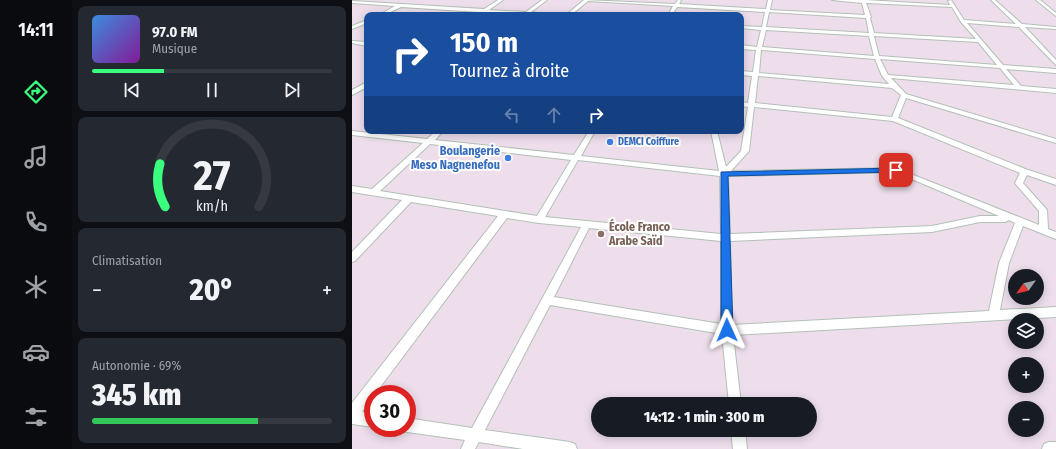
<!DOCTYPE html>
<html lang="fr">
<meta charset="utf-8">
<style>
:root{--surface:#171b24;--page:#242831;--text:#f1f3f6;--muted:#9ea1a6;--line:#363941;--accent:#3aff7e}
body{margin:0;font-family:"Fira Sans Condensed",sans-serif;background:var(--page);color:var(--text);height:100vh;display:flex;flex-direction:column;font-size:15px;white-space:nowrap}
*{box-sizing:border-box;margin:0}
p{font-size:13px;color:var(--muted)}
.icon{flex:none;width:22px;height:22px;fill:none;stroke:currentColor;stroke-width:2;stroke-linecap:round;stroke-linejoin:round}
.map{position:relative;flex:1;overflow:hidden}
.side{display:flex;flex-direction:column;gap:6px;padding:6px;background:#0d0f14;width:280px}
.side>*{flex:none}
.banner{position:absolute;left:12px;top:12px;width:380px;height:122px;border-radius:8px;box-shadow:0 2px 10px #0003;background:#1a4fa0;color:#fff;overflow:hidden}
.needle{width:26px;rotate:236deg}
.controls{position:absolute;left:656px;top:269px;display:grid;gap:8px}
.controls a{display:grid;place-items:center;width:36px;height:36px;border-radius:50%;background:var(--surface);box-shadow:0 2px 10px #0003;font-size:20px}
.speed{position:absolute;left:12px;top:385px;display:flex;gap:8px;font-size:20px;font-weight:700;text-align:center}
.speed>*{display:grid;place-content:center;width:52px;height:52px;border-radius:50%;background:var(--surface);box-shadow:0 2px 10px #0003;line-height:1}
.speed .limit{border:6px solid #d22;background:#fff;color:#111}
.pin{position:absolute;display:grid;place-items:center;width:34px;height:34px;color:#fff;margin:-17px;border-radius:8px;box-shadow:0 2px 6px #0006}
.me{position:absolute;width:44px;margin:-22px;rotate:359deg;stroke-linejoin:round;filter:drop-shadow(0 0 3px #0008)}
.turn{display:flex;align-items:center;gap:14px;height:84px;padding:0 20px;font-size:18px}
.turn .icon{width:52px;height:52px;stroke-width:2.5}
.turn b{display:block;font-size:28px;line-height:34px}
.lanes{display:flex;align-items:center;height:38px;padding:0 20px;background:#0003;justify-content:center;gap:20px;direction:ltr}
.lanes .off{opacity:.35}
.big{font-size:30px;font-weight:800;line-height:1.1}
.side .card{flex:1;display:flex;flex-direction:column;justify-content:center;gap:6px;min-width:0;padding:0 14px;border-radius:8px;background:var(--page)}
.side .dial{align-items:center;gap:0}
.dial svg{height:104px;overflow:visible;fill:none;stroke:var(--line);stroke-width:7;stroke-linecap:round;text-anchor:middle}
.dial text{fill:var(--text);stroke:none}
.song{display:flex;align-items:center;gap:12px}
.cover{width:48px;height:48px;border-radius:6px;background:linear-gradient(135deg,hsl(210 70% 55%),hsl(290 70% 35%))}
.played{height:4px;border-radius:2px;background:linear-gradient(90deg,var(--accent) 30%,var(--line) 30%)}
.keys{display:flex;justify-content:space-around;direction:ltr}
.heat{display:flex;justify-content:space-between;align-items:center;font-size:22px;direction:ltr}
.charge{height:6px;border-radius:3px;background:linear-gradient(90deg,#34c759 69%,var(--line) 0)}
.trip{position:absolute;left:239px;top:397px;width:226px;height:40px;border-radius:20px;background:var(--surface);box-shadow:0 2px 10px #0003;font-weight:800;line-height:40px;text-align:center}
main{display:flex;flex:1;min-height:0}
.tab-bar{display:flex;flex-direction:column;width:72px;justify-content:space-around;align-items:center;background:#090b0e;color:var(--muted)}
.tab-bar .icon{width:28px;height:28px}
.tab-bar .current{color:var(--accent)}
.tab-bar b{font-size:18px;color:var(--text)}
.map>svg:first-child{display:block}
.lines{fill:none;stroke-linecap:round;stroke-linejoin:round}
.minor-casing{stroke:#b2c0b6;stroke-width:2}
.minor{fill:#fff;fill-rule:evenodd}
.route{fill:#1a73e8;stroke:#114b97}
.shop-dot{fill:#3f7fe0;stroke:#fff;stroke-width:1.5}
.education-dot{fill:#8d6e63;stroke:#fff;stroke-width:1.5}
.labels{text-anchor:middle;dominant-baseline:central;stroke-width:4;stroke-linejoin:round;paint-order:stroke}
.far-shop-label{font-size:10px;font-weight:bold;fill:#366cbe;stroke:#fff;text-anchor:start}
.shop-label{font-size:12px;font-weight:bold;fill:#366cbe;stroke:#fff;text-anchor:end}
.education-label{font-size:12px;font-weight:bold;fill:#785e54;stroke:#fff;text-anchor:start}
</style>
<main>
<nav class="tab-bar">
<b>14:11</b>
<svg class="icon current" aria-label="directions" viewBox="0 0 24 24"><path d="M12 3l9 9-9 9-9-9zM9 14v-3h6M13 9l2 2-2 2"/></svg>
<svg class="icon" aria-label="music" viewBox="0 0 24 24"><path d="M9 18V5l10-2v13"/><circle cx="6" cy="18" r="3"/><circle cx="16" cy="16" r="3"/></svg>
<svg class="icon" aria-label="phone" viewBox="0 0 24 24"><path d="M5 4h4l2 5-3 2q2 4 5 5l2-3 5 2v4C11 20 4 13 5 4z"/></svg>
<svg class="icon" aria-label="climate" viewBox="0 0 24 24"><path d="M12 3v18M4 7l16 10M4 17L20 7"/></svg>
<svg class="icon" aria-label="car" viewBox="0 0 24 24"><path d="M5 17H2v-5l4-1 3-4h7l3 4 3 1v5h-3M9 17h6M6 11h13"/><circle cx="7" cy="17" r="2"/><circle cx="17" cy="17" r="2"/></svg>
<svg class="icon" aria-label="filters" viewBox="0 0 24 24"><path d="M4 7h16M4 17h16"/><circle cx="9" cy="7" r="2"/><circle cx="15" cy="17" r="2"/></svg>
</nav>
<section class="side">
<div class="card">
<div class="song"><i class="cover"></i><div><b>97.0 FM</b><p>Musique</p></div></div>
<div class="played"></div>
<div class="keys"><svg class="icon" aria-label="previous" viewBox="0 0 24 24"><path d="M18 5L8 12l10 7zM5 5v14"/></svg><svg class="icon" aria-label="pause" viewBox="0 0 24 24"><path d="M8 5v14M16 5v14"/></svg><svg class="icon" aria-label="next" viewBox="0 0 24 24"><path d="M6 5l10 7-10 7zM19 5v14"/></svg></div>
</div>
<div class="card dial"><svg viewBox="0 0 100 80">
<path d="M14 69A42 42 0 1 1 86 69"/>
<path d="M14 69A42 42 0 0 1 10 36" stroke="#3aff7e"/>
<text x="50" y="56" font-size="32" font-weight="700">27</text>
<text x="50" y="72" font-size="11">km/h</text>
</svg></div>
<div class="card"><p>Climatisation</p>
<div class="heat"><a>−</a><b class="big">20°</b><a>+</a></div>
</div>
<div class="card"><p>Autonomie · 69%</p><b class="big">345 km</b><div class="charge"></div></div>
</section>
<div class="map">
<svg width="704" height="449" viewBox="0 0 704 449">
<rect width="100%" height="100%" fill="#eedeec"/>
<g class="lines">
<defs>
<g id="minor">
<path d="M146,0H151L137,10L174,12L190,0H195L179,12L199,15H173L49,7L32,15H27L43,6L0,3V1L132,9Z"/>
<path d="M232,0L323,4L326,0H328L329,1L327,4L414,9L416,0H420L418,10L513,15L510,3L480,0H513L598,5L596,1L599,0L612,20L664,24L639,0H643L670,24L704,27V29L673,27L704,60V65L667,27L615,23L651,65L704,69V73L654,69L669,86L704,89V93L539,78L554,94L704,139V143L554,98L546,118L676,170L704,179V185L675,175L671,183L695,210L696,229L704,232V239L671,226L657,263L648,310L704,307V317L381,335L389,404H377L370,334L198,305L133,430L218,442L223,444L225,449H171L127,442L123,449H109L113,440L55,432L50,430V428H55V418L120,428L229,227L187,223L155,218L23,394H21V397L10,412L21,413V427L0,424V403L146,216L59,202L3,261L0,262V252L50,200L0,192V186L20,189L71,143L0,135V131L75,139L84,131H91L83,140L222,155L237,131H243L229,156L367,171L359,131H365L374,167L389,151L396,107L389,106V102L396,103L400,76L389,75V71L401,72L404,50L389,49V45L405,47L409,30L389,28V26L410,27L413,12L325,7L320,15H316L321,6L236,1L219,15H214ZM514,3L600,7L609,22L624,39L522,33L518,18L519,17ZM417,12L514,18L517,33L414,27ZM414,30L517,36L522,56L410,47ZM522,36L626,42L645,65L527,56ZM409,50L523,59L530,76L537,84L407,73ZM528,59L648,68L662,85L536,75ZM406,76L540,88L549,95L540,117L403,103ZM402,107L541,121L668,173L663,183L687,211V225L544,168L379,171L397,151ZM78,144L219,160L185,216L28,191ZM226,160L368,176L369,234L193,217ZM543,172L647,216H628L580,226L378,234L376,176ZM657,220L663,223L647,263L637,311L380,325L378,241L580,232L628,222H653ZM237,228L369,241V324L202,297Z"/>
<path d="M684,0H688L704,13V16Z"/>
<path d="M15,20V23L0,29V26Z"/>
<path d="M0,41L15,42V46L0,43Z"/>
<path d="M15,82V87L0,95V90Z"/>
<path d="M379,430H393L395,449H381Z"/>
<path d="M697,442H704V449H690L692,444Z"/>
</g>
</defs>
<use href="#minor" class="minor-casing"/>
<use href="#minor" class="minor"/>
</g>
<path class="route" d="M544,168L547,170L546,172L376,176L381,330L379,334L375,335L371,334L369,330V172Z"/>
<g class="shop-dot">
<circle cx="258" cy="142" r="4"/>
<circle cx="156" cy="158" r="4"/>
</g>
<circle class="education-dot" cx="249" cy="234" r="4"/>
<g class="labels">
<g class="far-shop-label">
<text x="266" y="142">DEMCI Coiffure</text>
</g>
<g class="shop-label">
<text x="148" y="151">Boulangerie<tspan x="148" dy="14">Meso Nagnenefou</tspan></text>
</g>
<g class="education-label">
<text x="257" y="227">École Franco<tspan x="257" dy="14">Arabe Saïd</tspan></text>
</g>
</g>
</svg>
<div class="controls">
<a><svg class="needle" viewBox="-14 -14 28 28"><path d="M0-13l5 13h-10z" fill="#e53935"/><path d="M0 13l5-13h-10z" fill="#9ea1a6"/></svg></a>
<a><svg class="icon" aria-label="layers" viewBox="0 0 24 24"><path d="M12 4l9 5-9 5-9-5zM3 14l9 5 9-5"/></svg></a>
<a>+</a>
<a>−</a>
</div>
<div class="speed"><div class="limit">30</div></div>
<div class="pin" style="left:544px;top:170px;background:#d93025"><svg class="icon" aria-label="arrive" viewBox="0 0 24 24"><path d="M6 21V4h12l-3 4 3 4H6"/></svg></div>
<svg class="me" style="left:375px;top:330px" viewBox="-20 -20 40 40"><path d="M0-17L14 15 0 8-14 15z" fill="#1a73e8" stroke="#fff" stroke-width="4"/></svg>
<div class="trip">14:12 · 1 min · 300 m</div>
<div class="banner">
<div class="turn"><svg class="icon" aria-label="right" viewBox="0 0 24 24"><path d="M7 20v-9h11M14 6l5 5-5 5"/></svg><div><b>150 m</b>Tournez à droite</div></div>
<div class="lanes"><svg class="icon off" aria-label="left" viewBox="0 0 24 24"><path d="M17 20v-9H6M10 6l-5 5 5 5"/></svg><svg class="icon off" aria-label="ahead" viewBox="0 0 24 24"><path d="M12 20V5M6 11l6-6 6 6"/></svg><svg class="icon" aria-label="right" viewBox="0 0 24 24"><path d="M7 20v-9h11M14 6l5 5-5 5"/></svg></div>
</div>
</div>
</main>
